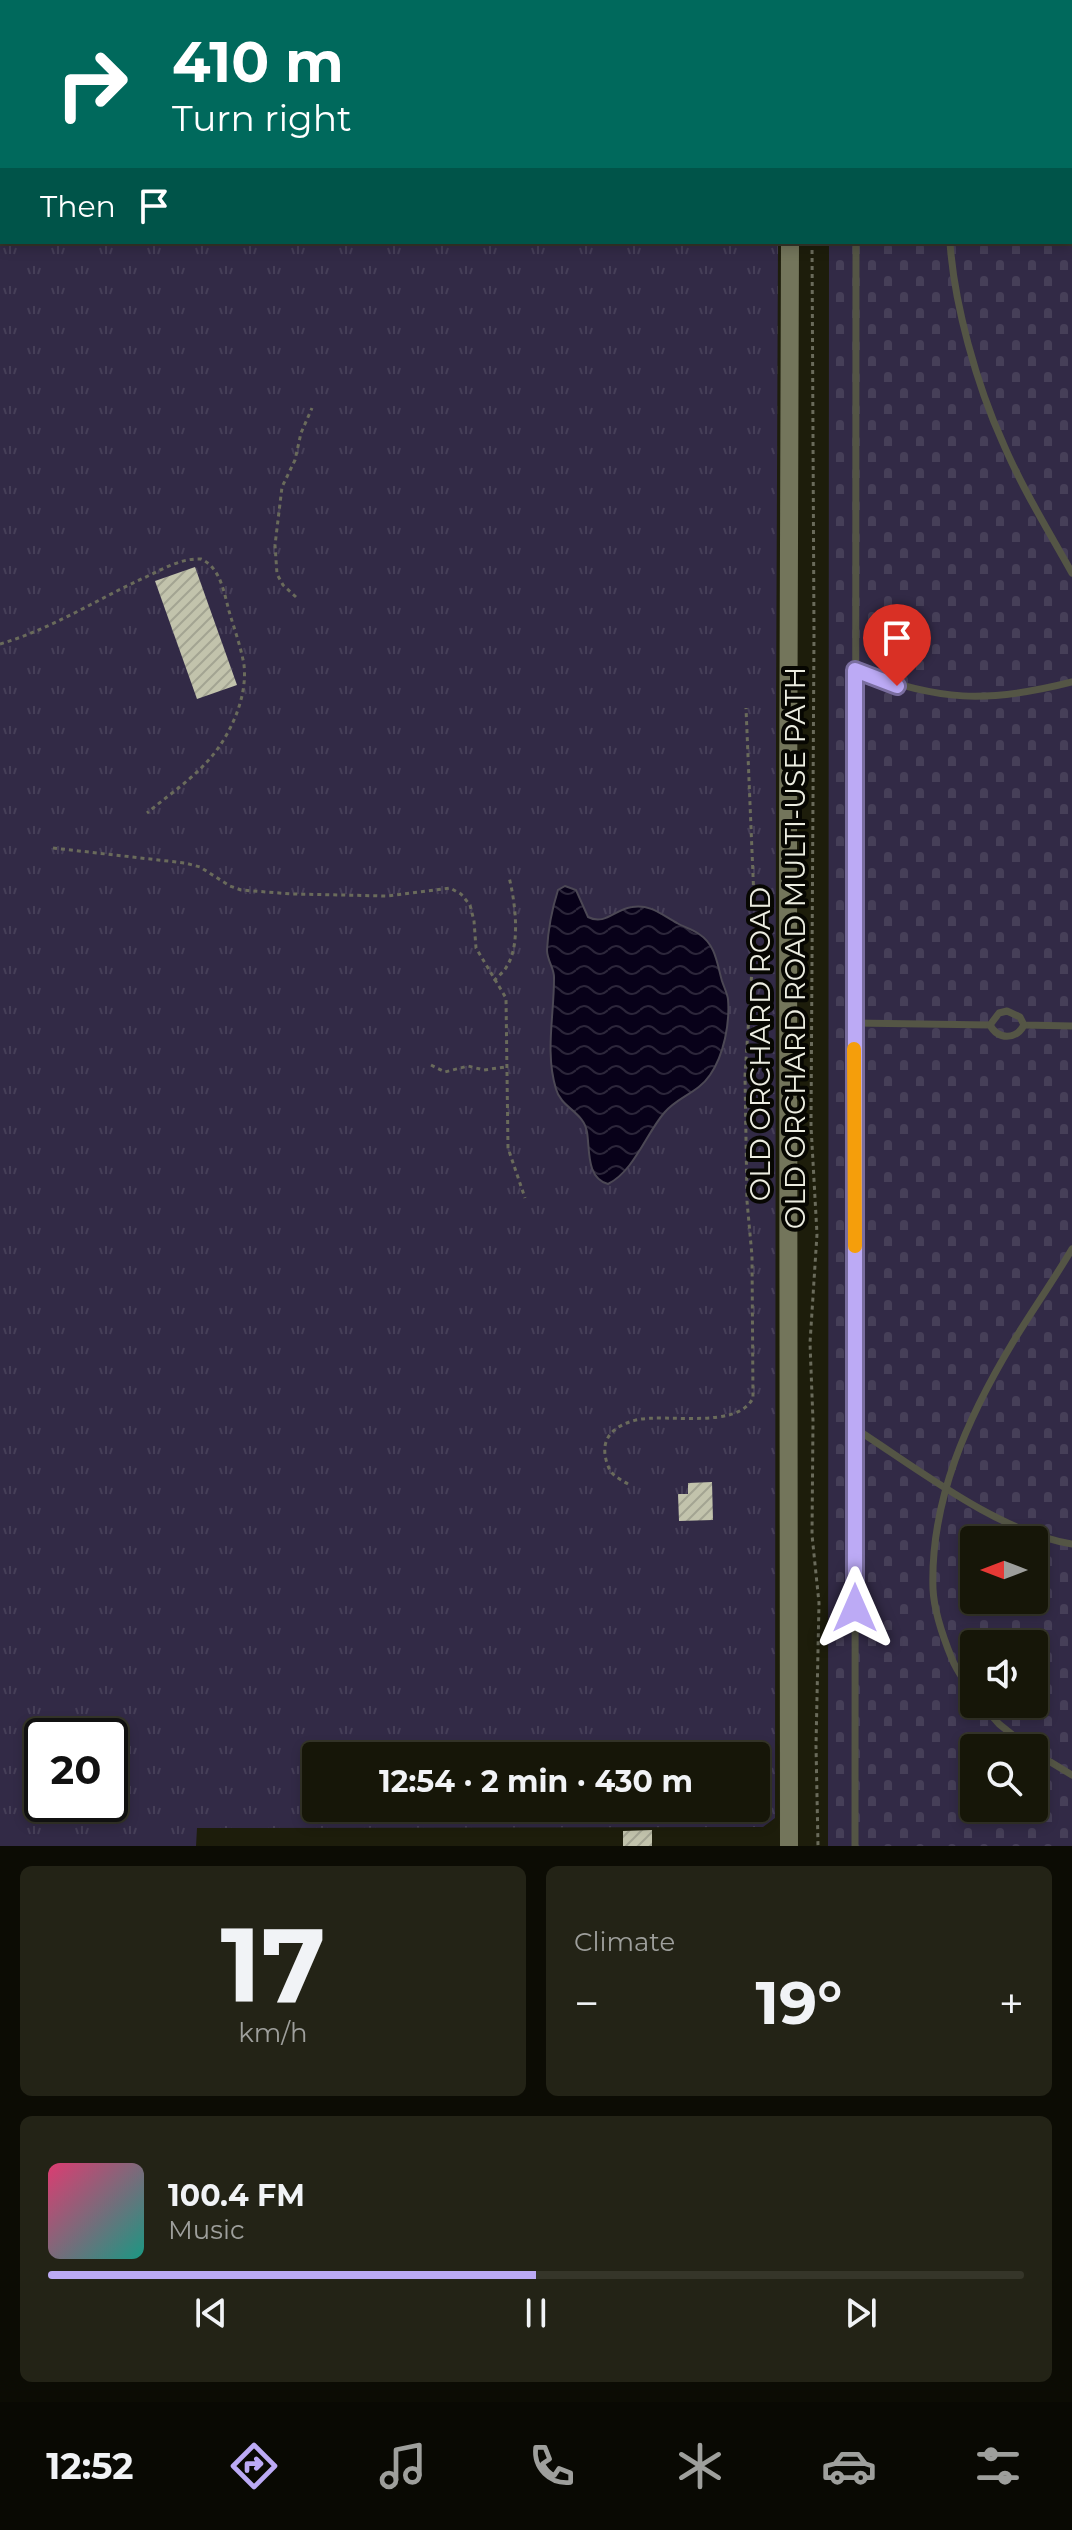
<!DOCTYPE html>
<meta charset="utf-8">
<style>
:root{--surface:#161608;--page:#232316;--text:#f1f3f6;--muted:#9e9f9c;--line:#353529;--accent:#bcaaf5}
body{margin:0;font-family:Montserrat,sans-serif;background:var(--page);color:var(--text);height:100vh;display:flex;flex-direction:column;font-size:30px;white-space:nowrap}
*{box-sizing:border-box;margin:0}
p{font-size:26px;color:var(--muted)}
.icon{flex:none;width:44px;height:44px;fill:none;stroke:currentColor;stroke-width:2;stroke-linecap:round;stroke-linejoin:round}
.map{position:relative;height:1846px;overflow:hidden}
.side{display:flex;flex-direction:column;gap:20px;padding:20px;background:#0c0c04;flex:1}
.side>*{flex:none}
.top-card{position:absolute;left:0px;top:0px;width:1072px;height:244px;box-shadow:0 4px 12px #0003,0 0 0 2px var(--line);background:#00695c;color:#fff;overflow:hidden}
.needle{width:52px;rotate:270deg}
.tools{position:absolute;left:960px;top:1526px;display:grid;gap:16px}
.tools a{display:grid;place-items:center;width:88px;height:88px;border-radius:8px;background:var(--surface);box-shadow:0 4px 12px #0003,0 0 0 2px var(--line);font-size:40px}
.speed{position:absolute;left:24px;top:1718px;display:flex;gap:16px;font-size:40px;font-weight:700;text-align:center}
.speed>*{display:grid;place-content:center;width:104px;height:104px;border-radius:50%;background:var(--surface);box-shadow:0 4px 12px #0003,0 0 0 2px var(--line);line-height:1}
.speed .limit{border:4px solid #111;border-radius:12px;background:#fff;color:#111}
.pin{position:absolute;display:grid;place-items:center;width:68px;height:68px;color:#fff;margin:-82px -34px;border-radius:50% 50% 50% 0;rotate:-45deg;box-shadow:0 0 8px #0007}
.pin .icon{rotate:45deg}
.me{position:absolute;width:88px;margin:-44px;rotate:0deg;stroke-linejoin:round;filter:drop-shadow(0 0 6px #0008)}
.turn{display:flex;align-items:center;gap:28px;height:168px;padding:0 40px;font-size:36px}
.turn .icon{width:104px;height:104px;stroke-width:2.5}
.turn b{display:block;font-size:56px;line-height:68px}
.then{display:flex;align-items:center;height:76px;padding:0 40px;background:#0003;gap:16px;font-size:30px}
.big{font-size:60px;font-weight:700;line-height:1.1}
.side .tile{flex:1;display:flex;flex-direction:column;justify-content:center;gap:12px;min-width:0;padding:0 28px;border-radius:12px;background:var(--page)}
.side .dial{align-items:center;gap:0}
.dial b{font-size:104px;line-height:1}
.song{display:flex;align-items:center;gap:24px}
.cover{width:96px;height:96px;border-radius:12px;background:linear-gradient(135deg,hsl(340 70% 55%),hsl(170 70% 35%))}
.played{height:8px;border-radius:4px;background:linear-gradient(90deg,var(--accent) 50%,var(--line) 50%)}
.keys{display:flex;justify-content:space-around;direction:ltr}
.heat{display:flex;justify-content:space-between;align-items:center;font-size:44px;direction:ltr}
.side .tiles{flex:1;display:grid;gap:20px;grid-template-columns:1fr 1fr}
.tile:last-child{grid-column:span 2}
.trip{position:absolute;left:302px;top:1742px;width:468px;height:80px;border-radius:8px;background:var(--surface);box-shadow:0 4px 12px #0003,0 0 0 2px var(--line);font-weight:700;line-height:80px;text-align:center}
.menu{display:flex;height:128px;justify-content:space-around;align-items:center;background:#090903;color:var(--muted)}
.menu .icon{width:56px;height:56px}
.menu .on{color:var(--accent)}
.menu b{font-size:36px;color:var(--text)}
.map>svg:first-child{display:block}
.grass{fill:url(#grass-tufts);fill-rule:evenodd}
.cemetery{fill:url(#cemetery-stones);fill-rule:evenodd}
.water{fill:url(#water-waves);stroke:#4c4855;stroke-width:2}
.building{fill:url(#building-hatch)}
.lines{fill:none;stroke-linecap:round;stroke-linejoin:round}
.path{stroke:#6a6b5b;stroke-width:3;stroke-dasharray:4 4;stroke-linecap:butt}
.service{stroke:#545545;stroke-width:7}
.secondary{stroke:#73755b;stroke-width:18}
.route-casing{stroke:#7a6e9f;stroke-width:20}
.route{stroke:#bcaaf5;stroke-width:14}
.slow{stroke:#f59e0b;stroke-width:14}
.labels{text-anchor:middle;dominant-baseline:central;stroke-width:8;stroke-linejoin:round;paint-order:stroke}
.street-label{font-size:28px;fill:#ecede1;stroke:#070702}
</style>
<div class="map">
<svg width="1072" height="1846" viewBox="0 0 1072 1846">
<defs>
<pattern id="grass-tufts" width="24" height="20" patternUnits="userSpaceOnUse" patternTransform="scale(2)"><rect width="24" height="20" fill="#322a46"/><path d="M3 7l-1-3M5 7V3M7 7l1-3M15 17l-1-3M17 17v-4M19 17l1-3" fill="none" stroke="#463f58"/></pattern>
<pattern id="cemetery-stones" width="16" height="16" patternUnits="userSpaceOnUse" patternTransform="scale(2)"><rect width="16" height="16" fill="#322a46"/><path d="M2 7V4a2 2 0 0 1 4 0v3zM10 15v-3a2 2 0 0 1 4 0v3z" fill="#463f58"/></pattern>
<pattern id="water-waves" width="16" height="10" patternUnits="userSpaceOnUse" patternTransform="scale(2)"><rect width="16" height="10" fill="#080119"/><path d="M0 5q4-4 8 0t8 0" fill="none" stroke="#2c263a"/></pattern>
<pattern id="building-hatch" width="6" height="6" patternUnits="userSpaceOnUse" patternTransform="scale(2)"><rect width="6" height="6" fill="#c2c3ac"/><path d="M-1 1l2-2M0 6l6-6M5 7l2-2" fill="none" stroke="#a3a492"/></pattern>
</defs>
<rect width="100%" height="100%" fill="#1d1d0b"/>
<path class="grass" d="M0,0H778V2H2V242H778L776,714L775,1818L763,1827L197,1828L196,1846H0ZM42,1736H110V1804H42ZM316,1756H756V1808H316Z"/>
<path class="cemetery" d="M829,0H1072V1846H828L829,242H1070V2H829ZM974,1540H1034V1600H974ZM974,1644H1034V1704H974ZM974,1748H1034V1808H974Z"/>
<g class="water">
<path d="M565,886L576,890L588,917C605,926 615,909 632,907C651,904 662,915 677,923C684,927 692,929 699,934C716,945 717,964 722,981C724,987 727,993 728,999C730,1023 724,1055 710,1075C698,1093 677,1097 664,1113C646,1134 634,1171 608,1184C586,1178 590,1150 587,1132C584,1112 561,1108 556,1089C545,1053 554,1016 554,979C555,969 547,961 547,950C548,930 552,909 558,890Z"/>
<path d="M638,1744H645L658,1756H612L631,1745Z"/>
</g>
<g class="building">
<path d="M195,567L237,685L197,699L155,581Z"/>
<path d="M712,1482L713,1520L679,1521L678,1494H688V1483Z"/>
<path d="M652,1830V1846H623V1831Z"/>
</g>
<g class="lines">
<g class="path">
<path d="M810,0V2"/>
<path d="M812,242L814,634L811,1126L817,1234L810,1343L813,1421L812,1535L819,1603L816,1746L818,1846"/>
<path d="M296,597L283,585L277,574L275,545L282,487L295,460L301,433L312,408"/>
<path d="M0,644C52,629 99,598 148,576C165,568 182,558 201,559C220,567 224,592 229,611C234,628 241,647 244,665C248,699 228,741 204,765C187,783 166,797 147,813"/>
<path d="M53,848L185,863L200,867L230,886L241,890L292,894L387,896L450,888L461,894L470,905L474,921L476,948L506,998L508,1148L525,1198"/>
<path d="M494,981C498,976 504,972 507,966C521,944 515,901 509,877"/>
<path d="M431,1065L445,1072L468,1066L484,1070L505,1067"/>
<path d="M628,1484C623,1481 617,1478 613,1474C609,1470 609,1468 607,1463C599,1439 613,1426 636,1420C667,1413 737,1430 753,1398L752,1256L747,1201L745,1076L755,923L746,708"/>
</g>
<g class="service">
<path d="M998,0V2"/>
<path d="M945,2V0"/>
<path d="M1070,75L1072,76"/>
<path d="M1070,175L1072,178"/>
<path d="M950,242C954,304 977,386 1003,443C1022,488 1048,530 1072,573"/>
<path d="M855,670C939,701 986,704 1072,682"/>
<path d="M854,1023L990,1025L999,1013L1007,1011L1020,1017L1024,1025L1072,1026"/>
<path d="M990,1025C998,1040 1016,1040 1024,1025"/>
<path d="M856,1429C918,1469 1000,1533 1072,1544"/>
<path d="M974,1696C967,1684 957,1672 952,1659C943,1637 934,1612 933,1589C930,1500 968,1417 1013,1342C1032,1311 1053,1281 1072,1249"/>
<path d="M981,1704L999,1724L1029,1748"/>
<path d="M1034,1752L1072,1775"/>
<path d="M855,1846L856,242"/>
</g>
<g class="secondary">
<path d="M790,2V0"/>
<path d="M789,1846L788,846L790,242"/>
</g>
</g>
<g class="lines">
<defs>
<path id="route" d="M855,1608V670L897,686"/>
</defs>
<use href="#route" class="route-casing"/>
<use href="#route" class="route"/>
<path class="slow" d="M854,1049L855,1246"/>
</g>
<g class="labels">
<g class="street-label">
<text transform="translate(795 948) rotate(-90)">OLD ORCHARD ROAD MULTI-USE PATH</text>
<text transform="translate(760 1044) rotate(-90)">OLD ORCHARD ROAD</text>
</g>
</g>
</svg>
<div class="tools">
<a><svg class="needle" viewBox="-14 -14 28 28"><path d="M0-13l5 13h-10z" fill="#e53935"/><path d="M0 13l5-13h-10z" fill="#9e9f9c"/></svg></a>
<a><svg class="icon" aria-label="sound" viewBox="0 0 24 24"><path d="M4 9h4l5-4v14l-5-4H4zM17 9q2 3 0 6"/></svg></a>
<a><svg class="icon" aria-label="search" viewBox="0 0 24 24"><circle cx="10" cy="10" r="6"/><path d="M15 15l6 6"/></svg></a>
</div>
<div class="speed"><div class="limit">20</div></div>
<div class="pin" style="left:897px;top:686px;background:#d93025"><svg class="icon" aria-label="arrive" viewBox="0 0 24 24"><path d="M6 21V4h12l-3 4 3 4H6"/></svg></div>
<svg class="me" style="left:855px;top:1608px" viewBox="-20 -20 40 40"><path d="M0-17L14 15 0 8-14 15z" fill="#bcaaf5" stroke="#fff" stroke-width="4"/></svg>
<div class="trip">12:54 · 2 min · 430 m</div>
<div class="top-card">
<div class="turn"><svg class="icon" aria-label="right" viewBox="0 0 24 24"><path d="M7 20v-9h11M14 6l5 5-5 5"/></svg><div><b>410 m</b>Turn right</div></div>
<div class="then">Then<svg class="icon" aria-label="arrive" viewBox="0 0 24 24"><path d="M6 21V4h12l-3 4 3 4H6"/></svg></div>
</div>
</div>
<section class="side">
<div class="tiles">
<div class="tile dial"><b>17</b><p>km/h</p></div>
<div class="tile"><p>Climate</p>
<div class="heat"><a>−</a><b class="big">19°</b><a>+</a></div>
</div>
<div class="tile">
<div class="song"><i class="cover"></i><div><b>100.4 FM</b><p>Music</p></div></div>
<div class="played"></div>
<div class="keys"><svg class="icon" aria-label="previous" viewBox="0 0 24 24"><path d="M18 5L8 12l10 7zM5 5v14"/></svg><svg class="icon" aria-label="pause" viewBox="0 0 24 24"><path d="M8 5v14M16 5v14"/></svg><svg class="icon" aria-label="next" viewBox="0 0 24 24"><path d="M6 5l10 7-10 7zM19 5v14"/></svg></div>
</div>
</div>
</section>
<nav class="menu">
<b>12:52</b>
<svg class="icon on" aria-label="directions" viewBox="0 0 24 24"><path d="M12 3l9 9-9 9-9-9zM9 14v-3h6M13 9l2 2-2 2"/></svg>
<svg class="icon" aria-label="music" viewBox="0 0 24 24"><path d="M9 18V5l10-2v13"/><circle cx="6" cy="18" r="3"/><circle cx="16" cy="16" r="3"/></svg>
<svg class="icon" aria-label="phone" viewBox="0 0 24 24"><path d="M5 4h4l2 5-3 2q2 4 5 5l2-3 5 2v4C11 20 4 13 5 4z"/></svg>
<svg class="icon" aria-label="climate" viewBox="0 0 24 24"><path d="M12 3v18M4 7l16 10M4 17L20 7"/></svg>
<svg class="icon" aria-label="car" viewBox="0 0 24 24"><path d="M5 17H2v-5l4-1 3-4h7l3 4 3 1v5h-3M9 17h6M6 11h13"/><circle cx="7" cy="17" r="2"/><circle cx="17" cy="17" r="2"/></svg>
<svg class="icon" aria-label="filters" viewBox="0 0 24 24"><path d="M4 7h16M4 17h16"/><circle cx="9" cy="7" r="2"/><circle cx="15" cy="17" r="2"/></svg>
</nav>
